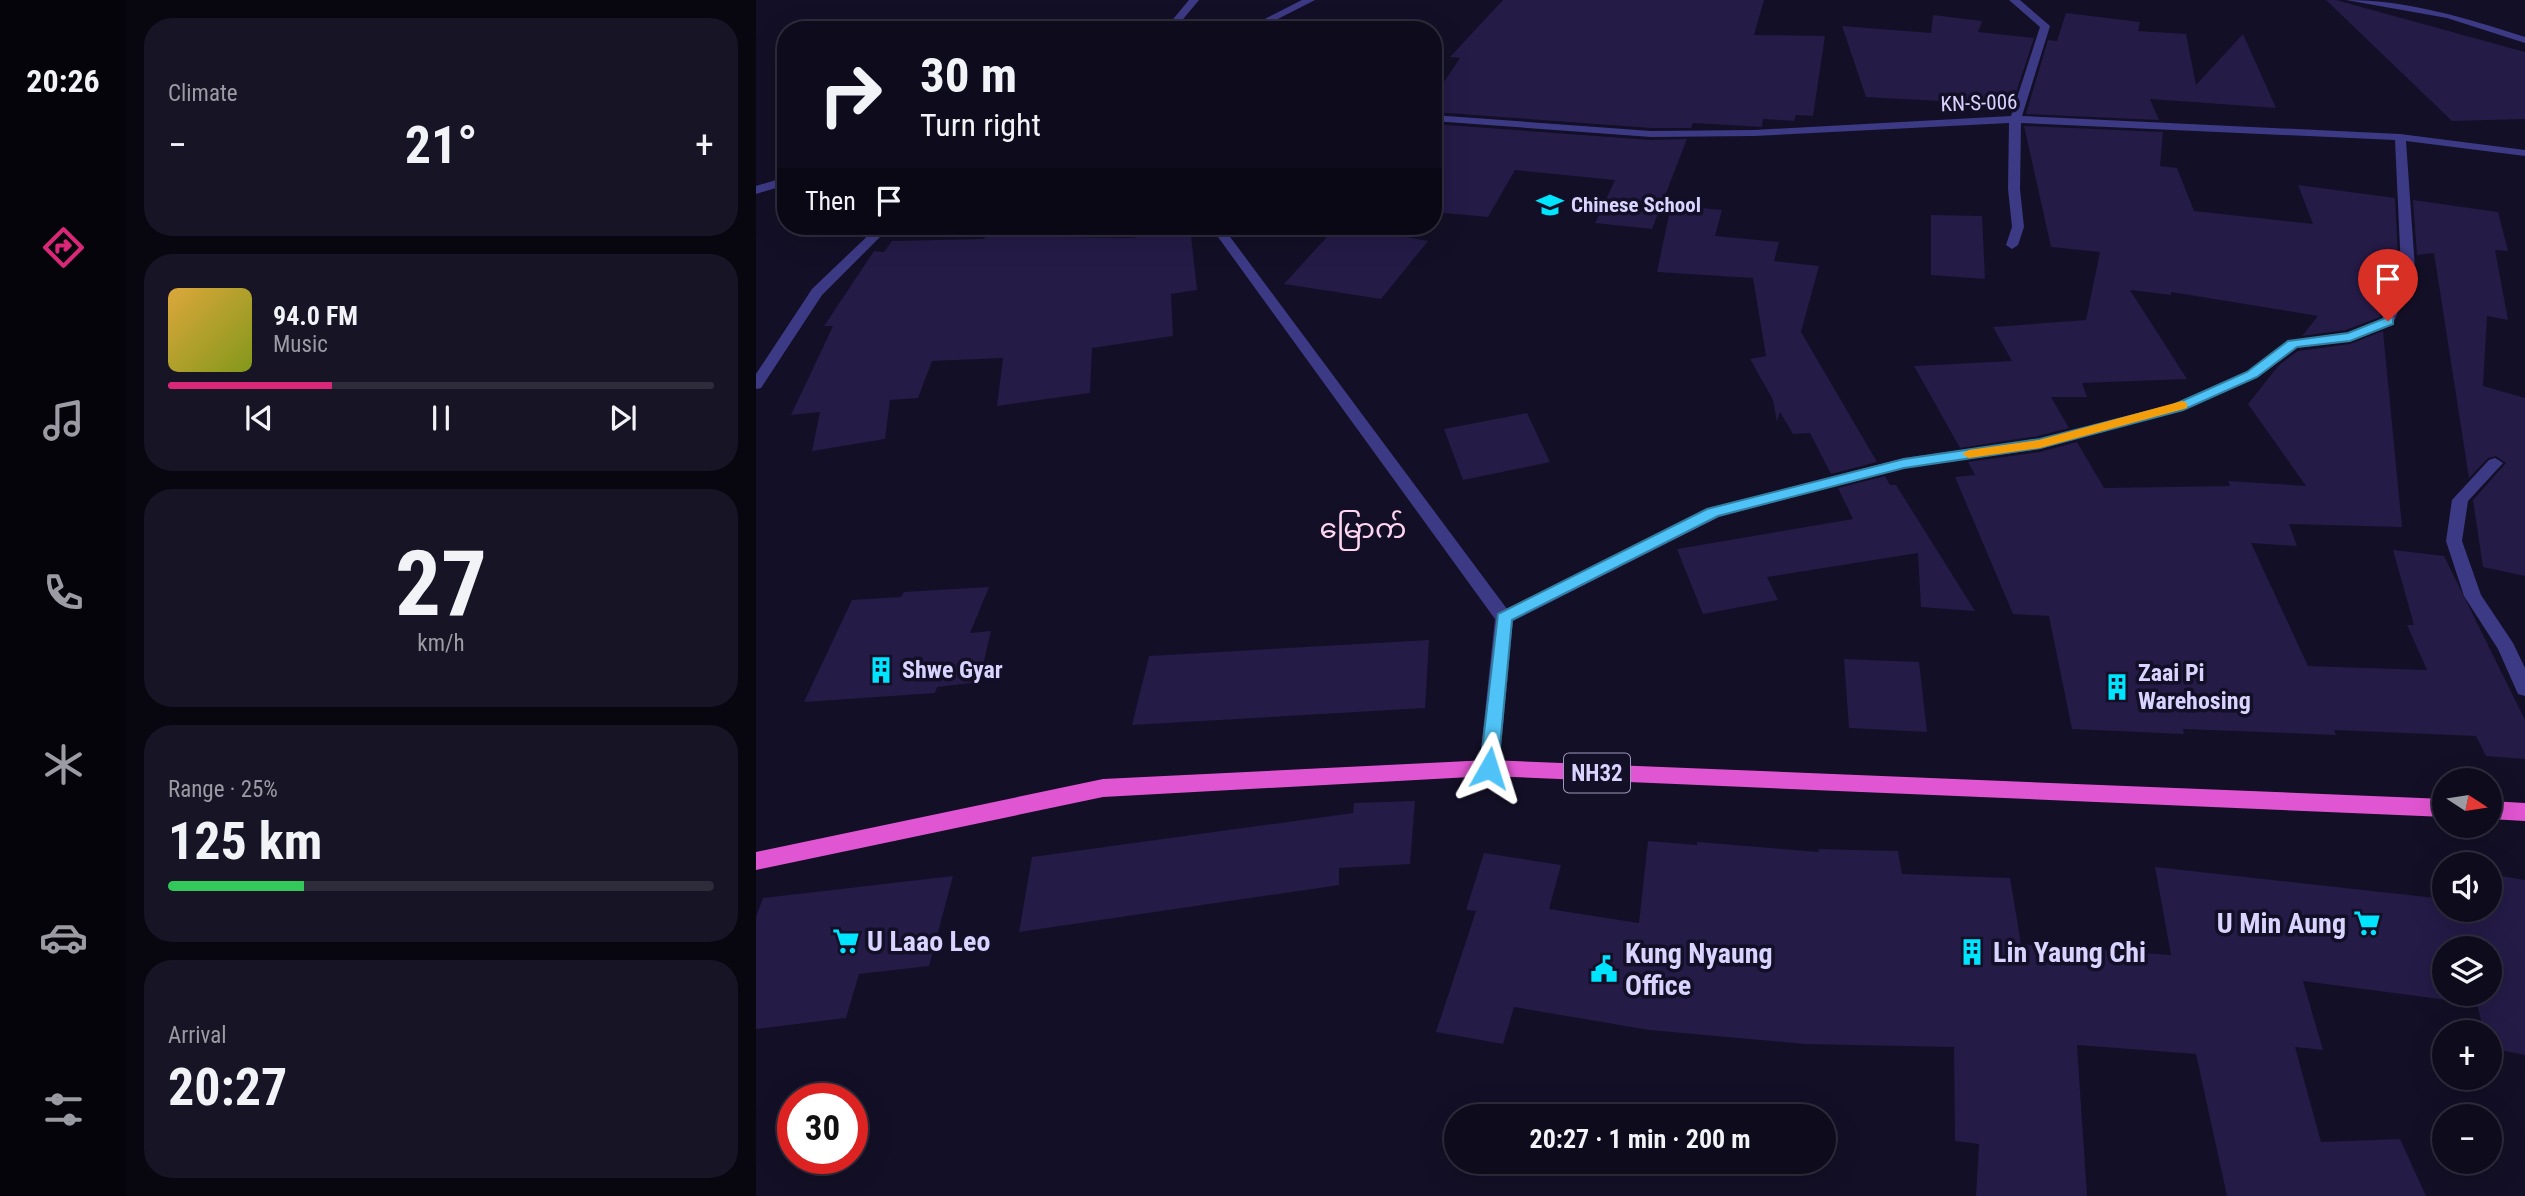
<!DOCTYPE html>
<meta charset="utf-8">
<style>
:root{--surface:#0e0b1c;--page:#171425;--text:#f1f3f6;--muted:#9b9ba3;--line:#2e2b3b;--accent:#db2777}
body{margin:0;font-family:"Roboto Condensed","Noto Sans Myanmar",sans-serif;background:var(--page);color:var(--text);height:100vh;display:flex;flex-direction:column;font-size:26px;white-space:nowrap}
*{box-sizing:border-box;margin:0}
p{font-size:23px;color:var(--muted)}
.icon{flex:none;width:38px;height:38px;fill:none;stroke:currentColor;stroke-width:2;stroke-linecap:round;stroke-linejoin:round}
.map{position:relative;flex:1;overflow:hidden}
.drawer{display:flex;flex-direction:column;gap:18px;padding:18px;background:#08060f;width:630px}
.drawer>*{flex:none}
.banner{position:absolute;left:21px;top:21px;width:665px;height:214px;border-radius:28px;box-shadow:0 7px 28px #0002,0 0 0 2px var(--line);background:#0e0b1c;color:var(--text);overflow:hidden}
.needle{width:46px;rotate:102deg}
.fabs{position:absolute;left:1676px;top:768px;display:grid;gap:14px}
.fabs a{display:grid;place-items:center;width:70px;height:70px;border-radius:50%;background:var(--surface);box-shadow:0 7px 28px #0002,0 0 0 2px var(--line);font-size:35px}
.speed{position:absolute;left:21px;top:1083px;display:flex;gap:14px;font-size:35px;font-weight:700;text-align:center}
.speed>*{display:grid;place-content:center;width:91px;height:91px;border-radius:50%;background:var(--surface);box-shadow:0 7px 28px #0002,0 0 0 2px var(--line);line-height:1}
.speed .limit{border:10px solid #d22;background:#fff;color:#111}
.pin{position:absolute;display:grid;place-items:center;width:60px;height:60px;color:#fff;margin:-72px -30px;border-radius:50% 50% 50% 0;rotate:-45deg;box-shadow:0 0 7px #0007}
.pin .icon{rotate:45deg}
.me{position:absolute;width:77px;margin:-38px;rotate:6deg;stroke-linejoin:round;filter:drop-shadow(0 0 5px #0008)}
.turn{display:flex;align-items:center;gap:24px;height:147px;padding:0 28px;font-size:32px}
.turn .icon{width:91px;height:91px;stroke-width:2.5}
.turn b{display:block;font-size:49px;line-height:60px}
.then{display:flex;align-items:center;height:66px;padding:0 28px;background:#0003;gap:14px;font-size:26px}
.big{font-size:52px;font-weight:700;line-height:1.1}
.drawer .widget{flex:1;display:flex;flex-direction:column;justify-content:center;gap:10px;min-width:0;padding:0 24px;border-radius:28px;background:var(--page)}
.drawer .dial{align-items:center;gap:0}
.dial b{font-size:91px;line-height:1}
.song{display:flex;align-items:center;gap:21px}
.cover{width:84px;height:84px;border-radius:10px;background:linear-gradient(135deg,hsl(40 70% 55%),hsl(70 70% 35%))}
.played{height:7px;border-radius:4px;background:linear-gradient(90deg,var(--accent) 30%,var(--line) 30%)}
.keys{display:flex;justify-content:space-around;direction:ltr}
.heat{display:flex;justify-content:space-between;align-items:center;font-size:38px;direction:ltr}
.charge{height:10px;border-radius:5px;background:linear-gradient(90deg,#34c759 25%,var(--line) 0)}
.trip{position:absolute;left:688px;top:1104px;width:392px;height:70px;border-radius:35px;background:var(--surface);box-shadow:0 7px 28px #0002,0 0 0 2px var(--line);font-weight:700;line-height:70px;text-align:center}
main{display:flex;flex:1;min-height:0}
.tabs{display:flex;flex-direction:column;width:126px;justify-content:space-around;align-items:center;background:#06040b;color:var(--muted)}
.tabs .icon{width:49px;height:49px}
.tabs .active{color:var(--accent)}
.tabs b{font-size:32px;color:var(--text)}
.map>svg:first-child{display:block}
.building{fill:#241b47;fill-rule:evenodd}
.lines{fill:none;stroke-linecap:round;stroke-linejoin:round}
.minor{fill:#3d3a85;fill-rule:evenodd}
.trunk{fill:#e055d1;fill-rule:evenodd}
.route{fill:#4fc3f7;stroke:#337fa1;stroke-width:2}
.slow{fill:#f59e0b}
.labels{text-anchor:middle;dominant-baseline:central;stroke-width:7;stroke-linejoin:round;paint-order:stroke}
.far-street-label{font-size:21px;fill:#d9d4ff;stroke:#130f26}
.far-poi-label{font-size:21px;font-weight:bold;fill:#d9d4ff;stroke:#130f26;text-anchor:start}
.shield{fill:#130f26;stroke:#9e99be;stroke-width:2}
.shield-label{font-size:23px;font-weight:bold;fill:#d9d4ff}
.poi-label{font-size:24px;font-weight:bold;fill:#d9d4ff;stroke:#130f26;text-anchor:start}
.quarter-label{font-size:28px;fill:#ffd6f0;stroke:#130f26}
.near-poi-label{font-size:28px;font-weight:bold;fill:#d9d4ff;stroke:#130f26;text-anchor:start}
</style>
<main>
<nav class="tabs">
<b>20:26</b>
<svg class="icon active" aria-label="directions" viewBox="0 0 24 24"><path d="M12 3l9 9-9 9-9-9zM9 14v-3h6M13 9l2 2-2 2"/></svg>
<svg class="icon" aria-label="music" viewBox="0 0 24 24"><path d="M9 18V5l10-2v13"/><circle cx="6" cy="18" r="3"/><circle cx="16" cy="16" r="3"/></svg>
<svg class="icon" aria-label="phone" viewBox="0 0 24 24"><path d="M5 4h4l2 5-3 2q2 4 5 5l2-3 5 2v4C11 20 4 13 5 4z"/></svg>
<svg class="icon" aria-label="climate" viewBox="0 0 24 24"><path d="M12 3v18M4 7l16 10M4 17L20 7"/></svg>
<svg class="icon" aria-label="car" viewBox="0 0 24 24"><path d="M5 17H2v-5l4-1 3-4h7l3 4 3 1v5h-3M9 17h6M6 11h13"/><circle cx="7" cy="17" r="2"/><circle cx="17" cy="17" r="2"/></svg>
<svg class="icon" aria-label="filters" viewBox="0 0 24 24"><path d="M4 7h16M4 17h16"/><circle cx="9" cy="7" r="2"/><circle cx="15" cy="17" r="2"/></svg>
</nav>
<section class="drawer">
<div class="widget"><p>Climate</p>
<div class="heat"><a>−</a><b class="big">21°</b><a>+</a></div>
</div>
<div class="widget">
<div class="song"><i class="cover"></i><div><b>94.0 FM</b><p>Music</p></div></div>
<div class="played"></div>
<div class="keys"><svg class="icon" aria-label="previous" viewBox="0 0 24 24"><path d="M18 5L8 12l10 7zM5 5v14"/></svg><svg class="icon" aria-label="pause" viewBox="0 0 24 24"><path d="M8 5v14M16 5v14"/></svg><svg class="icon" aria-label="next" viewBox="0 0 24 24"><path d="M6 5l10 7-10 7zM19 5v14"/></svg></div>
</div>
<div class="widget dial"><b>27</b><p>km/h</p></div>
<div class="widget"><p>Range · 25%</p><b class="big">125 km</b><div class="charge"></div></div>
<div class="widget"><p>Arrival</p><b class="big">20:27</b></div>
</section>
<div class="map">
<svg width="1769" height="1196" viewBox="0 0 1769 1196">
<rect width="100%" height="100%" fill="#130f26"/>
<g class="building">
<path d="M747,0H1008L998,35L1069,36L1057,116L1040,115L1038,121L1007,119L1006,127L937,123L935,128H895L677,112V98L704,58L694,57Z"/>
<path d="M1570,0H1580L1769,52V119L1696,121Z"/>
<path d="M1310,13L1384,22L1382,31L1430,34L1440,85L1487,34L1520,108L1394,99L1403,120L1270,114L1292,40L1301,41Z"/>
<path d="M1177,15L1226,21L1222,32L1278,38L1256,105L1110,97L1086,26L1175,33Z"/>
<path d="M677,124L895,140L931,139L896,229L839,223L859,180L759,170L732,217L677,212Z"/>
<path d="M1268,126L1407,132L1404,166L1421,168L1438,211L1557,224L1542,185L1639,198L1642,258L1621,260L1624,317L1590,330L1546,336L1562,316L1415,292V295L1374,290L1431,379L1326,383L1331,397H1295L1313,428L1282,436L1204,448L1158,366L1256,361L1237,327L1330,320L1344,252L1295,247Z"/>
<path d="M1657,200L1742,212L1752,251L1739,250L1752,320L1731,316L1727,386L1769,398V576L1727,567L1717,500L1750,463L1740,456L1732,458L1713,478L1678,253L1661,255Z"/>
<path d="M915,205L966,210L959,236L1023,242L1018,261L1063,266L1045,332L1121,462L1075,474L1054,433L1037,434L1024,412L1021,422L1017,400L994,359L1010,356L997,278L901,272Z"/>
<path d="M1175,215L1226,216L1229,279L1175,275Z"/>
<path d="M374,226H434L441,290L415,294L417,336L336,348L334,393L241,406L247,358L176,361L162,398L134,400L129,439L56,451L64,412L35,415L77,326H68L118,251L128,252L136,241L228,239L230,236L379,238Z"/>
<path d="M581,226H587L672,241L625,299L528,284Z"/>
<path d="M1627,331L1646,527L1533,524L1541,546L1495,543L1552,666L1671,670L1651,625H1658L1637,550L1688,556L1769,720V759L1730,756L1720,736L1578,730L1580,735L1427,729L1428,734L1316,729L1293,616L1257,614L1199,477L1219,475L1212,462L1284,452L1321,442L1348,488L1474,486L1472,481L1550,486L1492,404L1523,365L1542,351L1594,344Z"/>
<path d="M771,413L794,462L707,480L688,429Z"/>
<path d="M1129,476L1134,485H1140L1219,611L1165,607L1162,553L1011,577L1022,600L947,614L921,549L1097,519L1082,488Z"/>
<path d="M233,587L214,633L235,631L223,682L181,687L179,693L48,702L96,600L145,597L148,592Z"/>
<path d="M673,640L669,708L376,725L393,656Z"/>
<path d="M1088,659L1163,662L1171,732L1093,728Z"/>
<path d="M659,801L654,864L583,868V885L263,932L276,857L597,813L598,803Z"/>
<path d="M892,841L941,845V842L1063,852L1062,849L1142,851L1146,874L1254,878L1265,944L1415,955L1399,867L1689,899V910H1734V874L1769,880V1055L1734,1048V1032H1728L1721,1004L1547,981L1567,1050L1539,1047L1565,1142L1644,1139L1670,1196H1471L1440,1054L1321,1045L1331,1196H1220L1223,1144L1199,1141L1198,1047L1049,1044L893,1030L758,1007L747,1044L680,1032L720,911L710,910L728,853L805,865L793,909L883,923ZM1689,948H1734V994H1689Z"/>
<path d="M197,876L173,966L103,974L90,1018L0,1029V917L7,898Z"/>
</g>
<g class="lines">
<g class="minor">
<path d="M433,0H443L418,30H408Z"/>
<path d="M546,0H559L500,30H487Z"/>
<path d="M1253,0H1264L1294,26L1266,116L1644,134L1769,150V156L1650,141L1659,269L1637,324L1594,341L1541,348L1501,378L1427,410L1284,449L1148,468L963,517L757,621L743,768L740,773L733,776L726,773L723,768L739,619L454,226H466L751,609L951,509L1148,458L1283,439L1417,404L1491,372L1532,341L1591,333L1626,319L1645,269L1639,140L1265,123L1264,189L1268,227L1262,245L1256,249L1250,245L1256,227L1252,189L1253,123L998,136L895,137L677,121V115L895,131L998,130L1255,116L1284,27Z"/>
<path d="M1590,0C1652,0 1710,18 1769,37V43L1691,18Z"/>
<path d="M30,177V185L0,194V186Z"/>
<path d="M122,226H135L66,295L5,388L0,389V374L56,289Z"/>
<path d="M1739,458L1747,463L1712,501L1706,541L1725,595L1757,643L1769,668V696L1762,694L1742,649L1708,596L1690,541L1696,500L1733,460Z"/>
</g>
<g class="trunk">
<path d="M733,760L1689,799V817L733,776L347,797L0,870V852L347,779Z"/>
<path d="M1734,801L1769,803V821L1734,819Z"/>
</g>
</g>
<path class="route" d="M1632,317L1637,318V324L1594,341L1541,347L1501,377L1427,410L1284,448L1148,468L962,516L756,620L742,768L739,773H727L724,768L742,614L951,509L1148,459L1284,439L1417,405L1491,372L1532,341L1592,333Z"/>
<path class="slow" d="M1426,401L1431,403V408L1284,448L1213,458L1206,454L1213,450L1283,440Z"/>
<defs>
<symbol id="school-bare" viewBox="-9 -9 18 18"><path d="M0-5L7-2L0 1L-7-2ZM-4 1L0 2.5L4 1V4Q0 6-4 4Z" fill="#00e5ff" stroke="#130f26" stroke-width="2.5" paint-order="stroke"/></symbol>
<symbol id="building-bare" viewBox="-9 -9 18 18"><path d="M-4-6H4V6H1V3H-1V6H-4ZM-2.5-4.3h1.7v1.8h-1.7ZM.8-4.3h1.7v1.8H.8ZM-2.5-1h1.7V.8h-1.7ZM.8-1h1.7V.8H.8Z" fill="#00e5ff" stroke="#130f26" stroke-width="2.5" paint-order="stroke"/></symbol>
<symbol id="supermarket-bare" viewBox="-9 -9 18 18"><path d="M-6-5.5h2.5l.6 2H6L4.5 2H-2.5L-4.4-4H-6ZM-1.5 3.2a1.3 1.3 0 1 0 .1 0ZM3 3.2a1.3 1.3 0 1 0 .1 0Z" fill="#00e5ff" stroke="#130f26" stroke-width="2.5" paint-order="stroke"/></symbol>
<symbol id="civic-bare" viewBox="-9 -9 18 18"><path d="M-.6-6.5H3V-4.5H.6V-3L4-1V1h2V6H-6V1h2V-1L-.6-3ZM-1.2 2.5V6h2.4V2.5Z" fill="#00e5ff" stroke="#130f26" stroke-width="2.5" paint-order="stroke"/></symbol>
</defs>
<g fill-rule="evenodd">
<use href="#school-bare" x="775" y="186" width="38" height="38"/>
<use href="#building-bare" x="106" y="651" width="38" height="38"/>
<use href="#building-bare" x="1342" y="668" width="38" height="38"/>
<use href="#supermarket-bare" x="1592" y="904" width="38" height="38"/>
<use href="#supermarket-bare" x="71" y="922" width="38" height="38"/>
<use href="#building-bare" x="1197" y="933" width="38" height="38"/>
<use href="#civic-bare" x="829" y="950" width="38" height="38"/>
</g>
<g class="labels">
<g class="far-street-label">
<text transform="translate(1223 103) rotate(-2)">KN-S-006</text>
</g>
<g class="far-poi-label">
<text x="815" y="205">Chinese School</text>
</g>
<rect class="shield" x="808" y="753.5" width="66" height="39" rx="5"/>
<g class="shield-label">
<text x="841" y="773">NH32</text>
</g>
<g class="poi-label">
<text x="146" y="670">Shwe Gyar</text>
<text x="1382" y="673">Zaai Pi<tspan x="1382" dy="28">Warehosing</tspan></text>
</g>
<g class="quarter-label">
<text x="607" y="528">မြောက်</text>
</g>
<g class="near-poi-label">
<text x="1590" y="923" text-anchor="end">U Min Aung</text>
<text x="111" y="941">U Laao Leo</text>
<text x="1237" y="952">Lin Yaung Chi</text>
<text x="869" y="953">Kung Nyaung<tspan x="869" dy="32">Office</tspan></text>
</g>
</g>
</svg>
<div class="fabs">
<a><svg class="needle" viewBox="-14 -14 28 28"><path d="M0-13l5 13h-10z" fill="#e53935"/><path d="M0 13l5-13h-10z" fill="#9b9ba3"/></svg></a>
<a><svg class="icon" aria-label="sound" viewBox="0 0 24 24"><path d="M4 9h4l5-4v14l-5-4H4zM17 9q2 3 0 6"/></svg></a>
<a><svg class="icon" aria-label="layers" viewBox="0 0 24 24"><path d="M12 4l9 5-9 5-9-5zM3 14l9 5 9-5"/></svg></a>
<a>+</a>
<a>−</a>
</div>
<div class="speed"><div class="limit">30</div></div>
<div class="pin" style="left:1632px;top:321px;background:#d93025"><svg class="icon" aria-label="arrive" viewBox="0 0 24 24"><path d="M6 21V4h12l-3 4 3 4H6"/></svg></div>
<svg class="me" style="left:733px;top:768px" viewBox="-20 -20 40 40"><path d="M0-17L14 15 0 8-14 15z" fill="#4fc3f7" stroke="#fff" stroke-width="4"/></svg>
<div class="trip">20:27 · 1 min · 200 m</div>
<div class="banner">
<div class="turn"><svg class="icon" aria-label="right" viewBox="0 0 24 24"><path d="M7 20v-9h11M14 6l5 5-5 5"/></svg><div><b>30 m</b>Turn right</div></div>
<div class="then">Then<svg class="icon" aria-label="arrive" viewBox="0 0 24 24"><path d="M6 21V4h12l-3 4 3 4H6"/></svg></div>
</div>
</div>
</main>
